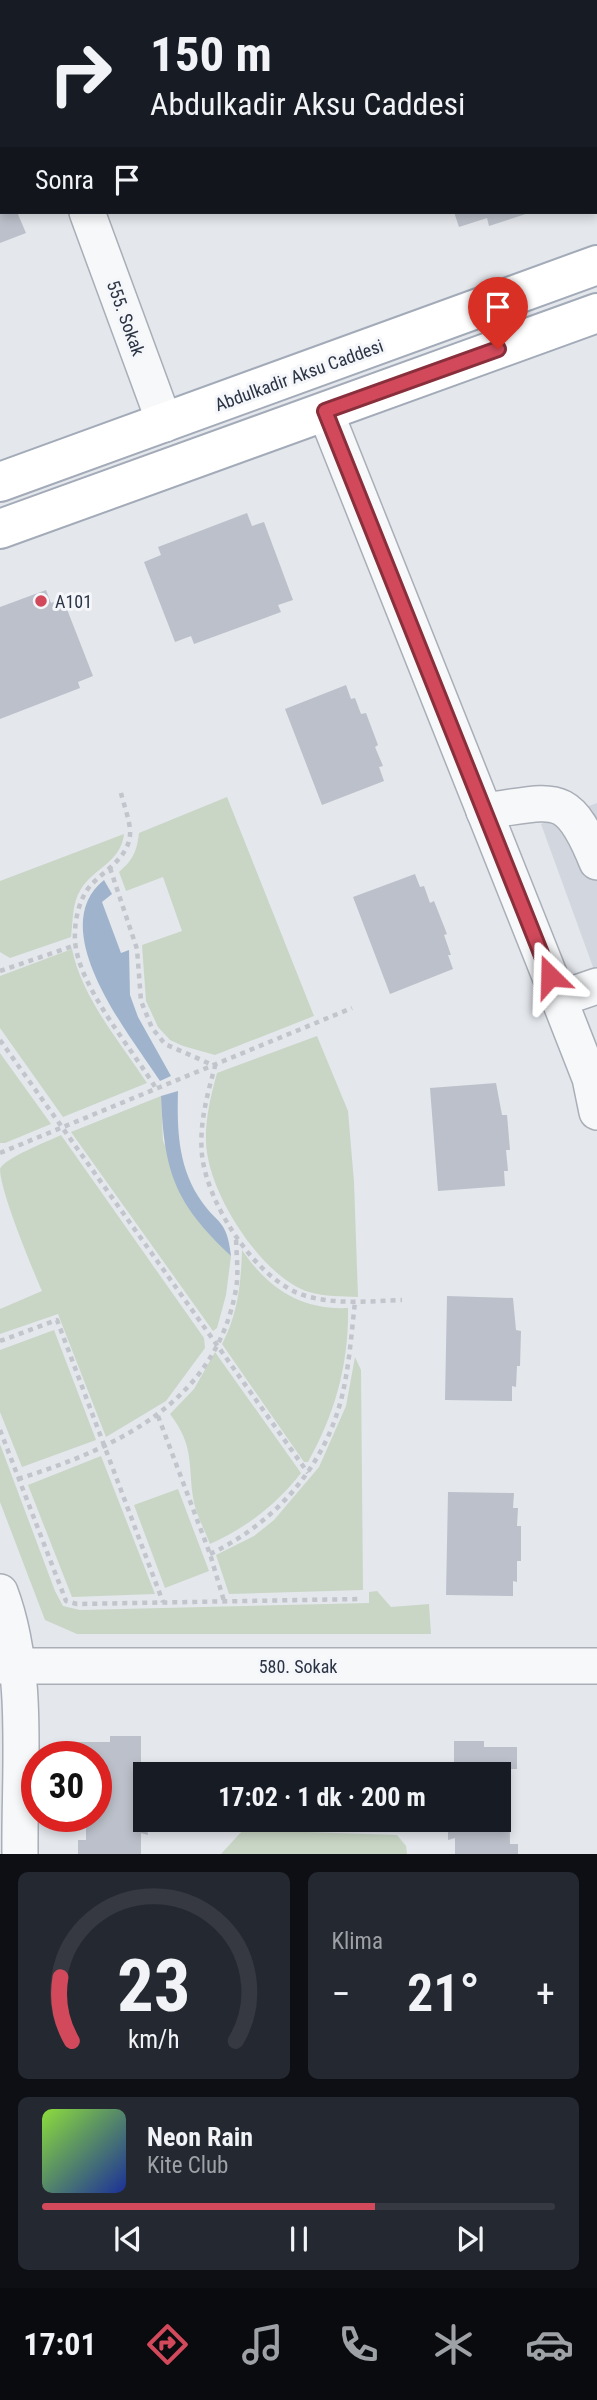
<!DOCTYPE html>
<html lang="tr">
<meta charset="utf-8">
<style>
:root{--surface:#171b24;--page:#242831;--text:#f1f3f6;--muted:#9ea1a6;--line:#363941;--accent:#d1495b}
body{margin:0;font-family:"Roboto Condensed",sans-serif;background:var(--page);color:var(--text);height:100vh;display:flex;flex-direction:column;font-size:26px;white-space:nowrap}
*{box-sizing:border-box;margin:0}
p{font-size:23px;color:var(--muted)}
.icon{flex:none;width:38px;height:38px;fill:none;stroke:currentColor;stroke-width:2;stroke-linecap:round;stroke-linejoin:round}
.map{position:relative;height:1854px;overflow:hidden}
.side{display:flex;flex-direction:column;gap:18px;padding:18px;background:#0d0f14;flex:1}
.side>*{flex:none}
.banner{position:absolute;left:0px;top:0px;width:598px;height:214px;box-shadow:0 4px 10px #0003;background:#171b24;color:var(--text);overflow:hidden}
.speed{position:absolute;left:21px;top:1741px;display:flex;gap:14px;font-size:35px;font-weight:700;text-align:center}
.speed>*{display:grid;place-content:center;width:91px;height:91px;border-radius:50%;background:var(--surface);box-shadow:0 4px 10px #0003;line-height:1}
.speed .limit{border:10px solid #d22;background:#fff;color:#111}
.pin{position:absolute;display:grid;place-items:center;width:60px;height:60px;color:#fff;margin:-72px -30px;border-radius:50% 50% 50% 0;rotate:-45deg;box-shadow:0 0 7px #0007}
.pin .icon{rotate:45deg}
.me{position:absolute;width:77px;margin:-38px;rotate:338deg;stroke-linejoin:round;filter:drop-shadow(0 0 5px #0008)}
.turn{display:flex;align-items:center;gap:24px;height:147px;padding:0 35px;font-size:32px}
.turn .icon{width:91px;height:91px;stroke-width:2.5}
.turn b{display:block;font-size:49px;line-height:60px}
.then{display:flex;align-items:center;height:66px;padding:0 35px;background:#0003;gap:14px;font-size:26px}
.big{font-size:52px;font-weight:700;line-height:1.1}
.side .widget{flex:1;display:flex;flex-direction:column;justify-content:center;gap:10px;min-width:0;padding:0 24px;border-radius:10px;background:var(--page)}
.side .dial{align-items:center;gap:0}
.dial svg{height:182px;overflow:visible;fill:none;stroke:var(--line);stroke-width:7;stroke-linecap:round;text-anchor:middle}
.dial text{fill:var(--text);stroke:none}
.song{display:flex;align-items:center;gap:21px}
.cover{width:84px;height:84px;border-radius:10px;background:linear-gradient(135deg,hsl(90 70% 55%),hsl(230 70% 35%))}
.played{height:7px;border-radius:4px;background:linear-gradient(90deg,var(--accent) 65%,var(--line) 65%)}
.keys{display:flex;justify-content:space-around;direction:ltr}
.heat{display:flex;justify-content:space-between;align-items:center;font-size:38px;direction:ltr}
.side .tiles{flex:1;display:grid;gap:18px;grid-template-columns:1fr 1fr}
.widget:last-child{grid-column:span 2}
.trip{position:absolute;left:133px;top:1762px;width:378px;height:70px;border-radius:0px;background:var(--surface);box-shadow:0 4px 10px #0003;font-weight:700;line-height:70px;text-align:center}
.tab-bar{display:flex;height:112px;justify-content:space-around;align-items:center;background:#090b0e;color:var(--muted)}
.tab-bar .icon{width:49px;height:49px}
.tab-bar .on{color:var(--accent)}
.tab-bar b{font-size:32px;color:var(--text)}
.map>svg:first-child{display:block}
.built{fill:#d2d6de}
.green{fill:#c9d6c5}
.water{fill:#9fb4cc}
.building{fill:#bbc0ca}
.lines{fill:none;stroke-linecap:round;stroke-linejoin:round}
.minor-casing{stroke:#a9aeb7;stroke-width:38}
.major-casing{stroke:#a3abb8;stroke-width:42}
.path{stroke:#c2c5cb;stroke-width:4.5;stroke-dasharray:5 5;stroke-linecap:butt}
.minor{stroke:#f7f8fa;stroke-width:35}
.major{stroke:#fff;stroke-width:38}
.route-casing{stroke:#882f3b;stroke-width:18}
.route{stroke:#d1495b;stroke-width:12}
.poi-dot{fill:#d1495b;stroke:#f4f6f9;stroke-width:2.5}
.labels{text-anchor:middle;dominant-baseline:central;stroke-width:6;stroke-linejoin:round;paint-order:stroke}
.street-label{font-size:18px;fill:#2b3445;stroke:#f4f6f9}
.poi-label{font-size:18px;fill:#2b3445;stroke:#f4f6f9;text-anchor:start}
</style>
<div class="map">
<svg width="597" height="1854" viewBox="0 0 597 1854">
<rect width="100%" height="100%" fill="#e4e7ec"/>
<path class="built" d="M597,803V978L541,824Z"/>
<g class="green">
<path d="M227,797L314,1016L215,1055L183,1046L170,1040L158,1027L146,1001L142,945L182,931L163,877L126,891L119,872C133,860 137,851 139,833Z"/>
<path d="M124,834C121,862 94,868 81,889C72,902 73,922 71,937L10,958L0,952V881Z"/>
<path d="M72,949C82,998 120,1042 147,1083L63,1117L0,1028V976Z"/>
<path d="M317,1036L348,1111L354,1182L358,1297C342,1296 325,1297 309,1292C264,1278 216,1203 208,1158C202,1130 210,1099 217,1073Z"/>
<path d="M0,1053L51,1124L5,1143H0Z"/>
<path d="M161,1096L163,1141L199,1222L231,1256L226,1295L217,1328L213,1331L71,1132Z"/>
<path d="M61,1135L204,1338L205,1348L166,1401L106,1437L58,1314L0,1334V1309L42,1291C32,1268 0,1191 0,1169C4,1158 49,1141 61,1135Z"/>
<path d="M242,1250C268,1288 300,1310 348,1308C349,1364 335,1414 308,1462H304L222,1344C238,1314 241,1283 242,1250Z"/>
<path d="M54,1330L96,1440L22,1467L0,1412V1350Z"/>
<path d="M215,1352L301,1473C277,1504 246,1528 210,1544C205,1530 195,1513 193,1497C188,1461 194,1446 170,1414L194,1389Z"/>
<path d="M355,1357L361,1370L363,1590L229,1594L216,1555L254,1536L274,1520L319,1467L346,1406Z"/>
<path d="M0,1444L55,1591L63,1606L80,1610L369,1603V1592L377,1591L391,1607L429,1604L431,1634H77L45,1620L0,1502Z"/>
<path d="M101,1456L155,1594L72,1597L28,1485Z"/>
<path d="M178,1489L209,1571L165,1588L134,1505Z"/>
<path d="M243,1830L397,1835L406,1846L407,1854H221Z"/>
</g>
<g class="water">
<path d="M104,880L112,894L102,902L121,953L129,950L130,995L138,1017L171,1076L160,1081C130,1035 43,929 104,880Z"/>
<path d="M178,1091C177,1128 178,1164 198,1196C216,1225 227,1217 231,1256C175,1203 164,1173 161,1096Z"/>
</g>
<g class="building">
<path d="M0,212H17L26,233L0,243Z"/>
<path d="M454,212H532L489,226L487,218L459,227Z"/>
<path d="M247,513L252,526L264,522L293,600L278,605L281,612L194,644L191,636L175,642L144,562L161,555L158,547Z"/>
<path d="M46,590L51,603L63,599L93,676L78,682L80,688L0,719V607Z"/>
<path d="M346,685L351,699L355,698L361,714L366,713L378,745L375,747L383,766L379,767L384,781L322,805L285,709Z"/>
<path d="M415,874L420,887L424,886L430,903L434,901L447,934L444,935L451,955H448L453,969L390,994L353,897Z"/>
<path d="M496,1083L502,1115H507L510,1150H506L508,1171H504L505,1186L438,1191L430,1088Z"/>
<path d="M447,1296L513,1298L516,1330L521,1331L520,1366H517L516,1387L512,1386V1401L445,1400Z"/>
<path d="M448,1492L514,1493L513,1508H518L517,1526H521V1561H517V1582L513,1581V1596L446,1595Z"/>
<path d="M110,1736H141V1771H148V1774H145V1789L135,1788V1816H145L148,1835L141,1833V1854H78V1840H86V1816H96V1757H77V1742H110Z"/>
<path d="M454,1741H484V1747H517V1769H509L510,1844H518V1854H455V1838L448,1840V1821L499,1820V1774H454Z"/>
</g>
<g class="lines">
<defs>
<g id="minor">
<path d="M9,0L10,2"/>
<path d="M87,212L165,424"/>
<path d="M325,411L559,999L590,1078L597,1112"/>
<path d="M484,811C555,802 567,788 597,862"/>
<path d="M559,999L597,986"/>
<path d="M0,1592C30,1671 19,1770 20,1854"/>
<path d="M0,1666H597"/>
</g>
<g id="major">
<path d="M0,482L597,265"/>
<path d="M0,529L597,313"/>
</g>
</defs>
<use href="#minor" class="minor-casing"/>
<use href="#major" class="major-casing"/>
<g class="path">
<path d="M522,0L523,2"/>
<path d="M121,793C124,806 131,823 130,835C128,858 105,870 91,885C79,898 74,922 75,940C77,985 133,1050 157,1090"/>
<path d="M110,868L137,949L141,1001L152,1028L165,1044L215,1066C207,1096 199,1124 202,1155C207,1204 257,1282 306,1296C338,1305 370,1301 402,1300"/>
<path d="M0,971L76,945"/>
<path d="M0,1040L308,1473"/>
<path d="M0,1153L352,1008"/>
<path d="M0,1341L57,1320L163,1602"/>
<path d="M158,1416L210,1554L224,1601"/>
<path d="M0,1430L66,1601L77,1604L360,1599"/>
<path d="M18,1479C117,1448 216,1402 236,1289C239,1272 236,1253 236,1235"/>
<path d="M210,1554C279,1521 331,1460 345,1382C350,1356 352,1328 355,1302"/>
</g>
<use href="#minor" class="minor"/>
<use href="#major" class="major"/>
</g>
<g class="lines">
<defs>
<path id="route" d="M498,349L325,411L550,976"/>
</defs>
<use href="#route" class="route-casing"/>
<use href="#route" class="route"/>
</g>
<circle class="poi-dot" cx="41" cy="601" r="7"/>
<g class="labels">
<g class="street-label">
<text transform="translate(126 318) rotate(70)">555. Sokak</text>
<text transform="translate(299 375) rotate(-20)">Abdulkadir Aksu Caddesi</text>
<text x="298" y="1666">580. Sokak</text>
</g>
<g class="poi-label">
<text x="55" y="601">A101</text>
</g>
</g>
</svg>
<div class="speed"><div class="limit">30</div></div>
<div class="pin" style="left:498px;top:349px;background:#d93025"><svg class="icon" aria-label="arrive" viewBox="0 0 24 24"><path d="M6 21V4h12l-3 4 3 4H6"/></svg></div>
<svg class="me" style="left:550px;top:976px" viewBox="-20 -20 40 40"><path d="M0-17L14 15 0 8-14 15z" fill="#d1495b" stroke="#fff" stroke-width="4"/></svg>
<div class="trip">17:02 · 1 dk · 200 m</div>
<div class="banner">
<div class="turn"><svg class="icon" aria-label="right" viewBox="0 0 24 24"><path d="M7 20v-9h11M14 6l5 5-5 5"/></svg><div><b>150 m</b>Abdulkadir Aksu Caddesi</div></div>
<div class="then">Sonra<svg class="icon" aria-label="arrive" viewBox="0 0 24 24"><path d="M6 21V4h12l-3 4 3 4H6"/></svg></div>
</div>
</div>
<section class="side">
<div class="tiles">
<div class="widget dial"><svg viewBox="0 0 100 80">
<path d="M14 69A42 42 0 1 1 86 69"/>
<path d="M14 69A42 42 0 0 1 9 41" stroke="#d1495b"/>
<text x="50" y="56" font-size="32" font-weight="700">23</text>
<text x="50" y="72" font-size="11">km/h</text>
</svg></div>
<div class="widget"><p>Klima</p>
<div class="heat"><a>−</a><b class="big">21°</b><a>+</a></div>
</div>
<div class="widget">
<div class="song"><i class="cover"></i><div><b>Neon Rain</b><p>Kite Club</p></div></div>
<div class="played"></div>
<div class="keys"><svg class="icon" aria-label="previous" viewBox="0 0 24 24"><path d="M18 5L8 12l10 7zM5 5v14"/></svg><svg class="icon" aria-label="pause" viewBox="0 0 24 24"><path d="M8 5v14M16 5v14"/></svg><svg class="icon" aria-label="next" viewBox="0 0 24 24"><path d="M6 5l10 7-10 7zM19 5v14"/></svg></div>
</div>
</div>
</section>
<nav class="tab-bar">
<b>17:01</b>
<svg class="icon on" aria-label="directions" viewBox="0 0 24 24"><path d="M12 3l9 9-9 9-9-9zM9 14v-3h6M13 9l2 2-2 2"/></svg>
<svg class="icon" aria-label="music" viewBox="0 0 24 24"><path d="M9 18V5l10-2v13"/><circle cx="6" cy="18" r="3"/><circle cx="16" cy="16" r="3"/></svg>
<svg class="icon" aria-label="phone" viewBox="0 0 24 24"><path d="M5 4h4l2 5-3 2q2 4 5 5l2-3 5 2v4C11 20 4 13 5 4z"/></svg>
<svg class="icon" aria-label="climate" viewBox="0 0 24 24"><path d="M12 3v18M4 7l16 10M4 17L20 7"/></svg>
<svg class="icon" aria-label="car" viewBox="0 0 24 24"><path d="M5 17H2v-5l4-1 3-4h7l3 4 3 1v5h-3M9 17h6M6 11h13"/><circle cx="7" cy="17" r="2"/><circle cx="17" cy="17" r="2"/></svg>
</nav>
